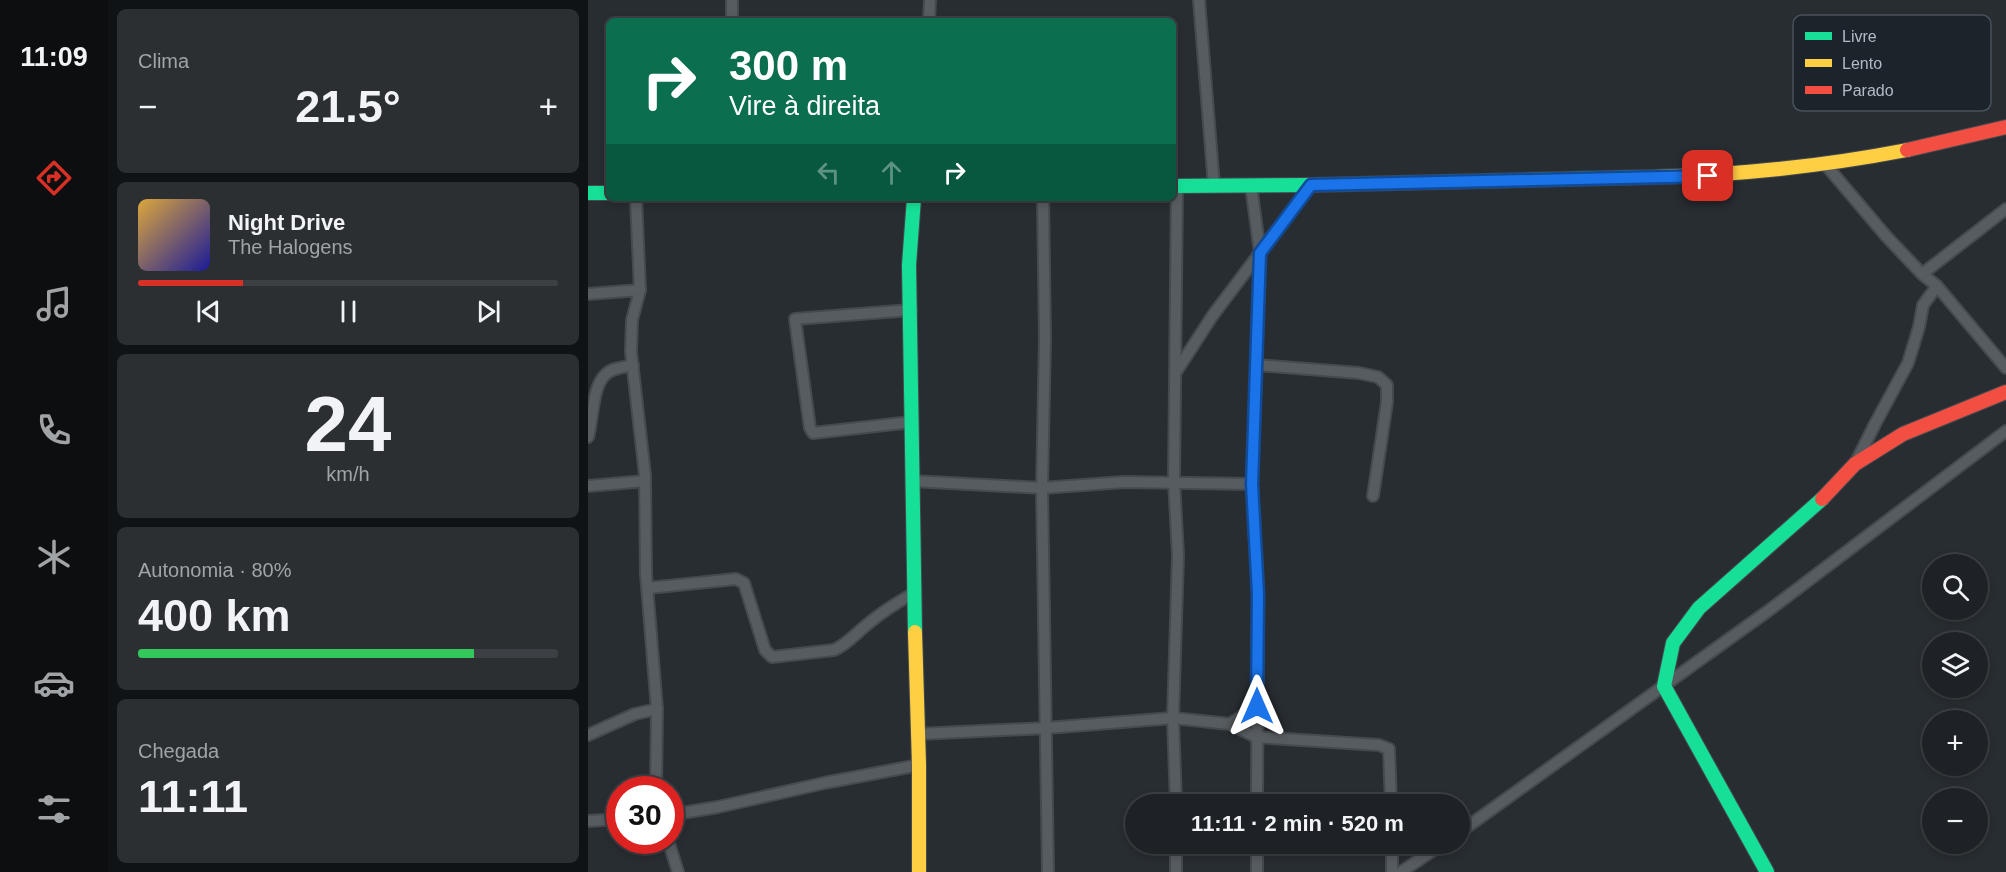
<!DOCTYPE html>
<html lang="pt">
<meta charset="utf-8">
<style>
:root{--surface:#1e2226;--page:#2b2f32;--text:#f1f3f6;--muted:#a1a4a7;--line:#3c3f43;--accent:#d93025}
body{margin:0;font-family:Helvetica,sans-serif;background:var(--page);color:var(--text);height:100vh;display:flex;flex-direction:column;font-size:22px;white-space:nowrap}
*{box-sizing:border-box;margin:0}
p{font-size:20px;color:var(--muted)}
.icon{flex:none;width:33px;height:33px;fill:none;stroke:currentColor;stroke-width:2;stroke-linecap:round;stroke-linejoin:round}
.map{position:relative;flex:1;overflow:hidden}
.panel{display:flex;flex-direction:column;gap:9px;padding:9px;background:#101315;width:480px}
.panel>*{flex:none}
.banner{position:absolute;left:18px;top:18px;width:570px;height:183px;border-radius:9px;box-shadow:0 3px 9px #0003,0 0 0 2px var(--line);background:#0b6e4f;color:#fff;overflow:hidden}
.controls{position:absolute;left:1334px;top:554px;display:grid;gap:12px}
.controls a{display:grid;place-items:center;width:66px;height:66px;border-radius:50%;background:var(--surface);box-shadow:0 3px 9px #0003,0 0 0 2px var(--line);font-size:30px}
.speed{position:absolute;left:18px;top:776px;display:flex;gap:12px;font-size:30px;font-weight:700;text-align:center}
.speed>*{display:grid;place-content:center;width:78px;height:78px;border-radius:50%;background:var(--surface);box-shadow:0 3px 9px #0003,0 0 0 2px var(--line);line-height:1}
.speed .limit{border:9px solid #d22;background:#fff;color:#111}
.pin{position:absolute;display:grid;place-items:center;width:51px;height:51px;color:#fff;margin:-26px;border-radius:12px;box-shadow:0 3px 9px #0006}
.me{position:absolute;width:66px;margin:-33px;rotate:0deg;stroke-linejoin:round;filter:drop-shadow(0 0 4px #0008)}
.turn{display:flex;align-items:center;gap:21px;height:126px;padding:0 24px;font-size:27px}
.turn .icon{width:78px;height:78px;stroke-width:2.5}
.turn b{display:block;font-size:42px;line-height:51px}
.lanes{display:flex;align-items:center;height:57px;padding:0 24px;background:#0003;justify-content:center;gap:30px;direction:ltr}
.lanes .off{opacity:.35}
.big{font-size:45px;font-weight:700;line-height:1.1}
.panel .tile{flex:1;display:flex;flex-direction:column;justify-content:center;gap:9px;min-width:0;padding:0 21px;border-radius:9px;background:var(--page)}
.panel .dial{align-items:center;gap:0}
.dial b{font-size:78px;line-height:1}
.song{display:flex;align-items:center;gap:18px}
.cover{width:72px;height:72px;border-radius:9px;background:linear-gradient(135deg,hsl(40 70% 55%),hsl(240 70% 35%))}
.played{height:6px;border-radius:3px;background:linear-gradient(90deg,var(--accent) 25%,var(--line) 25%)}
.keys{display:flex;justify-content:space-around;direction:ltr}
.heat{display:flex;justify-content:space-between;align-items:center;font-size:33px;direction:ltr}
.charge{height:9px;border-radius:4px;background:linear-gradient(90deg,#34c759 80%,var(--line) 0)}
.trip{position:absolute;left:537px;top:794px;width:345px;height:60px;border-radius:30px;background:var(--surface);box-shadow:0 3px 9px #0003,0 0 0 2px var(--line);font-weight:700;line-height:60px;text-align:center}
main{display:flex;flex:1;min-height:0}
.dock{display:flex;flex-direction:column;width:108px;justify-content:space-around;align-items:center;background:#0c0e0f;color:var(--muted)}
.dock .icon{width:42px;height:42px}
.dock .selected{color:var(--accent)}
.dock b{font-size:27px;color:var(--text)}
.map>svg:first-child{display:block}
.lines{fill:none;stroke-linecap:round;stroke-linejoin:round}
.street-casing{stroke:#454a4f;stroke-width:14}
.fast-casing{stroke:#454a4f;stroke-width:16}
.slow-casing{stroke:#454a4f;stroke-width:16}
.jam-casing{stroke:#454a4f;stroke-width:16}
.street{stroke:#575c60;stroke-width:10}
.fast{stroke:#16e098;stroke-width:14}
.slow{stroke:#ffcf43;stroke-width:14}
.jam{stroke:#f24e42;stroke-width:14}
.route-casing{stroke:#114b97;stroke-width:15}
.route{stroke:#1a73e8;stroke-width:10}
.key{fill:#1c242b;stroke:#495159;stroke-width:1.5}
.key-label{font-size:16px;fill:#b2bac3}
</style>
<main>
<nav class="dock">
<b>11:09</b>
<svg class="icon selected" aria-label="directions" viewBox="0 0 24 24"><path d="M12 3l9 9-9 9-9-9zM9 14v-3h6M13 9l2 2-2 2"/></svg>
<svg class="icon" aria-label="music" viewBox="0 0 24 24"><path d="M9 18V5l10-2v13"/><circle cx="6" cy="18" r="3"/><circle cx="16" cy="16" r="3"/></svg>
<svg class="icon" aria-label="phone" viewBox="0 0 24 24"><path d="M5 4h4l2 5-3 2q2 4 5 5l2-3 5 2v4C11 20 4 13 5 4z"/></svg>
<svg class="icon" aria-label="climate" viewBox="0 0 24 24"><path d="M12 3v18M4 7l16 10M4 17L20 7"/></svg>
<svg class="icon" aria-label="car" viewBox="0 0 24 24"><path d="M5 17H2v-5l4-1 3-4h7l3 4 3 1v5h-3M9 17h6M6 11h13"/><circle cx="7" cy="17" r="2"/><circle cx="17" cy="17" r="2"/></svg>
<svg class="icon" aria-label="filters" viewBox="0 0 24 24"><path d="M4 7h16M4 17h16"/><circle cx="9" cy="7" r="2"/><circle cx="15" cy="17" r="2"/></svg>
</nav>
<section class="panel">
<div class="tile"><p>Clima</p>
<div class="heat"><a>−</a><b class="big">21.5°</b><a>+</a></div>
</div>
<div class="tile">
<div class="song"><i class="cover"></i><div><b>Night Drive</b><p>The Halogens</p></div></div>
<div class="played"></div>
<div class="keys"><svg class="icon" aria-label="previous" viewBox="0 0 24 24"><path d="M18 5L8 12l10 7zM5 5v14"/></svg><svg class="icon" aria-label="pause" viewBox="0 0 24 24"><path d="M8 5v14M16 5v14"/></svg><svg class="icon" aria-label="next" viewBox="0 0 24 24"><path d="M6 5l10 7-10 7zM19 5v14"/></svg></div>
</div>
<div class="tile dial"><b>24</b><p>km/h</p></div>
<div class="tile"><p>Autonomia · 80%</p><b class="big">400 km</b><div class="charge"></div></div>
<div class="tile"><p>Chegada</p><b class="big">11:11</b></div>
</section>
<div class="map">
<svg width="1418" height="872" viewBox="0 0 1418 872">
<rect width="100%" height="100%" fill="#282d32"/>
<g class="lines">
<defs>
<g id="street">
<path d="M144,0V21"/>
<path d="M611,0L626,186"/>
<path d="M341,21L342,0"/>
<path d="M1237,164L1298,236L1334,274L1349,286L1418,368"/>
<path d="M663,185L672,253L664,484L670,594L669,804"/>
<path d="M48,198L52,290L44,320L43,352L57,475L58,574L69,709L68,789"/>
<path d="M455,198L457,338L454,488L536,482L664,484"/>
<path d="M1334,274L1418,209"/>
<path d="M0,294L52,290"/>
<path d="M323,310L207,319L222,428L225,433L324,422"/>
<path d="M669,365L771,373L790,377L799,385V402L785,496"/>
<path d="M588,372L625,315L723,185"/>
<path d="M0,437C5,420 4,386 18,374C24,368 37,367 45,365"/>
<path d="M1267,464L1287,424L1320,363L1331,327L1335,305L1349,286"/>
<path d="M324,481L454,488L460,872"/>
<path d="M0,486L57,481"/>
<path d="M60,588L148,579L156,583L177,650L184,657L246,650C260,644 269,632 281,623C295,611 310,602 326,593"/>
<path d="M642,724L669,706"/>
<path d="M330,734L458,728L585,718L642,724L668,737L791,745L801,749L803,804"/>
<path d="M0,735L47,714L69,709"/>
<path d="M588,804L585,718L590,555L586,481L589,186"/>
<path d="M82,815L130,807L236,783L331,765"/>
<path d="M0,821L32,819"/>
<path d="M872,832L1180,611L1418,431"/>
<path d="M80,840L90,872"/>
<path d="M669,843V872"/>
<path d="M804,843V872"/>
<path d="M588,872V843"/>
<path d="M813,872L856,843"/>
</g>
<g id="fast">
<path d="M585,186L723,185L1066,177"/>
<path d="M0,193H21"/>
<path d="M326,198L321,265L327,632"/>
<path d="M1179,872L1076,686L1085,643L1111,608L1234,499"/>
</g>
<g id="slow">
<path d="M1066,177C1151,175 1236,166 1319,150"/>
<path d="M327,632L331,765V872"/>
</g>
<g id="jam">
<path d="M1319,150L1418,127"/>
<path d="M1234,499L1267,464L1315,434L1418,392"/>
</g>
</defs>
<use href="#street" class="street-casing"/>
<use href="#fast" class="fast-casing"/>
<use href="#slow" class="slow-casing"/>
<use href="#jam" class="jam-casing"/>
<use href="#street" class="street"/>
<use href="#fast" class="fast"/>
<use href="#slow" class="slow"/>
<use href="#jam" class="jam"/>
</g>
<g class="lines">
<defs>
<path id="route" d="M669,706L670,594L664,484L672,253L723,185L1120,176"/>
</defs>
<use href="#route" class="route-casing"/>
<use href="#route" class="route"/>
</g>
<rect x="1205" y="15" width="198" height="96" rx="9" class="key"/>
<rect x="1217" y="32" width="27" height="8" fill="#16e098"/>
<rect x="1217" y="59" width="27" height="8" fill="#ffcf43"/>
<rect x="1217" y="86" width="27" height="8" fill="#f24e42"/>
<g class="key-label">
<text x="1254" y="42">Livre</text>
<text x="1254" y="69">Lento</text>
<text x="1254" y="96">Parado</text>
</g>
</svg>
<div class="controls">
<a><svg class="icon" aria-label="search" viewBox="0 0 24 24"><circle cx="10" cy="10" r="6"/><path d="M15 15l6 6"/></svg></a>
<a><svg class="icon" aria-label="layers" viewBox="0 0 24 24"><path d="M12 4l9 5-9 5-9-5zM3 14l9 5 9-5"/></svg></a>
<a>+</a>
<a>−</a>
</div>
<div class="speed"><div class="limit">30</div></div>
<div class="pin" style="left:1120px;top:176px;background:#d93025"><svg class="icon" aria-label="arrive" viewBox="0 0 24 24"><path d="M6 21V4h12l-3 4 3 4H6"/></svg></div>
<svg class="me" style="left:669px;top:706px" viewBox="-20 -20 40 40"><path d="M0-17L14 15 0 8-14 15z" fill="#1a73e8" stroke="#fff" stroke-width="4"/></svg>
<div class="trip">11:11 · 2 min · 520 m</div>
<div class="banner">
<div class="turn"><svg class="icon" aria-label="right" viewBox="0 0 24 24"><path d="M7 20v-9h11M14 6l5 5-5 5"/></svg><div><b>300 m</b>Vire à direita</div></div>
<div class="lanes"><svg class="icon off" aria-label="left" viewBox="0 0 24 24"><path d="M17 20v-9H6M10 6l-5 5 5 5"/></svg><svg class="icon off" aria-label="ahead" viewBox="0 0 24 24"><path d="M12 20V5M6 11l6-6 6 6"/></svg><svg class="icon" aria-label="right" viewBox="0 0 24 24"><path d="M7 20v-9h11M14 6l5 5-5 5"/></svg></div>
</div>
</div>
</main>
